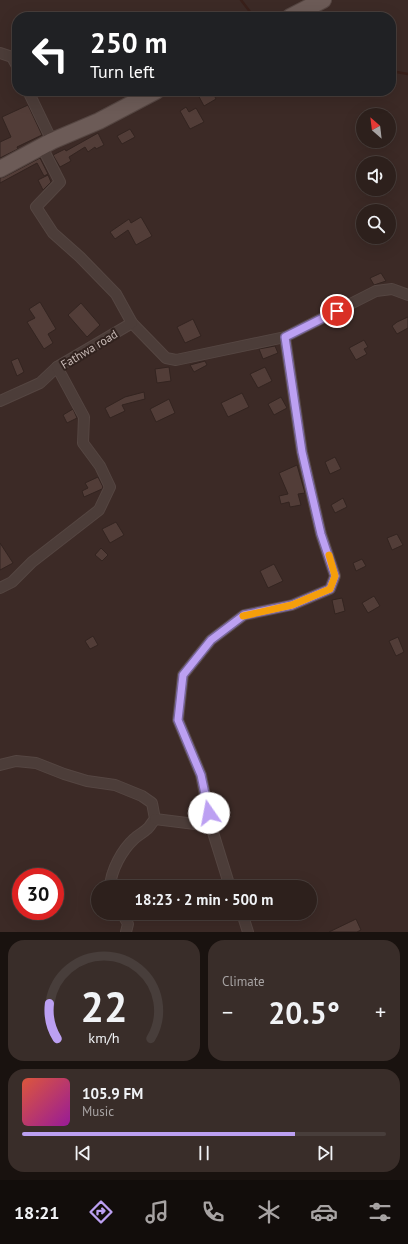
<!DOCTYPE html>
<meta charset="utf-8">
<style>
:root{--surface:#2d201c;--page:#392d29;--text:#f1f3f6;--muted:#a7a3a3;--line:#483e3b;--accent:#bca0f2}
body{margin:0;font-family:"PT Sans",sans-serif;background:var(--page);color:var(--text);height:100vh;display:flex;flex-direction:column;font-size:15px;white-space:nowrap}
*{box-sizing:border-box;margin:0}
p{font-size:13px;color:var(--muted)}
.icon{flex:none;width:22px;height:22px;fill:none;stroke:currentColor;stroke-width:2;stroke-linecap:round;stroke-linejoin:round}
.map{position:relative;height:932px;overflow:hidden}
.panel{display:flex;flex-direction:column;gap:8px;padding:8px;background:#19120f;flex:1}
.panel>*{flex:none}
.hud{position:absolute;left:12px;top:12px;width:384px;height:84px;border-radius:16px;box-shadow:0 4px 16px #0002,0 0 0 1px var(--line);background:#202124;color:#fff;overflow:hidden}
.needle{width:26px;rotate:332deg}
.fabs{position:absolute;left:356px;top:108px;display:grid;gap:8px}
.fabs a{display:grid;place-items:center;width:40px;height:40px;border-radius:50%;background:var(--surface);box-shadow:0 4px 16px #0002,0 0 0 1px var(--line);font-size:20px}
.speed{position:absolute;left:12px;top:868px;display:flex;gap:8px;font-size:20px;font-weight:700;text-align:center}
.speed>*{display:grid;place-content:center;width:52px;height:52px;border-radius:50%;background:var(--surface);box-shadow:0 4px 16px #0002,0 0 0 1px var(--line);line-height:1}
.speed .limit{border:6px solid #d22;background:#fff;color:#111}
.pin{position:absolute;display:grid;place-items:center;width:34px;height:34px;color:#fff;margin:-17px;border:2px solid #fff;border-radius:50%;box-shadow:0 1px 4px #0007}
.me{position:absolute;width:44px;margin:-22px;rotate:348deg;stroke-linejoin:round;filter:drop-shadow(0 0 3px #0008)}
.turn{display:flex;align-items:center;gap:14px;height:84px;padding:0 12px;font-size:18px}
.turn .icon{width:52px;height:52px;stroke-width:2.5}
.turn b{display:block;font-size:28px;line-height:34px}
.big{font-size:30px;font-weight:700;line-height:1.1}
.panel .widget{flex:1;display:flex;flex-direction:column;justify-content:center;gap:6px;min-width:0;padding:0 14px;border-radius:16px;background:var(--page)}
.panel .dial{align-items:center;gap:0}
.dial svg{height:104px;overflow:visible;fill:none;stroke:var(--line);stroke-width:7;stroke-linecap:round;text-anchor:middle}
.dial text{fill:var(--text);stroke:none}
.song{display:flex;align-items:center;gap:12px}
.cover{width:48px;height:48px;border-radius:6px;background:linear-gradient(135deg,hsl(10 70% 55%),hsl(300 70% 35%))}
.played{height:4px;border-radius:2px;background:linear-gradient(90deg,var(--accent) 75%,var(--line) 75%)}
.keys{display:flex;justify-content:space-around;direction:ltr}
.heat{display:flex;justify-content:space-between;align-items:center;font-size:22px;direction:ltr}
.panel .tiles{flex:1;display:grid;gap:8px;grid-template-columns:1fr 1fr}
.widget:last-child{grid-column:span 2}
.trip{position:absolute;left:91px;top:880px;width:226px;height:40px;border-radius:20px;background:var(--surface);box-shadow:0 4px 16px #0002,0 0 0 1px var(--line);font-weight:700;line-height:40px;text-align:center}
.dock{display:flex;height:64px;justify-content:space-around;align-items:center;background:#120d0b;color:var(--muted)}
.dock .icon{width:28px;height:28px}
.dock .current{color:var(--accent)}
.dock b{font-size:18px;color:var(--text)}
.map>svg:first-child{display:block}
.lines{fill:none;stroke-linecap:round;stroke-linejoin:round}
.stream{stroke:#39201a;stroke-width:2.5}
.building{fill:#523d38;stroke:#332420}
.minor-casing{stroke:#554642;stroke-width:12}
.primary-casing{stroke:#554642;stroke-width:18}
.minor{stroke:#4c3d39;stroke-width:10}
.primary{stroke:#6c5b57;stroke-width:16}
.route-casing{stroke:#7a689d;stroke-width:10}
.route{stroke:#bca0f2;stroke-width:7}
.slow{stroke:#f59e0b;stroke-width:7}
.labels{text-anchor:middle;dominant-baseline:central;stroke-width:4;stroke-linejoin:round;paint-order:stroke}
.street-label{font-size:12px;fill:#c7b9b5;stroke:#31221e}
</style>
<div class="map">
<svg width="408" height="932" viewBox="0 0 408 932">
<rect width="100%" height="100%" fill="#3c2a26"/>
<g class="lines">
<g class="stream">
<path d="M241,0L254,17"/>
<path d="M391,71L408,74"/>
</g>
</g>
<g class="building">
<path d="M196,91H212L216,99L204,106Z"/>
<path d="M28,105L42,135L17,147L18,149L0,158V142L11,137L2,117Z"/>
<path d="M186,107L189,112L196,108L204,122L190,129L180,111Z"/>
<path d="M130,129L135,137L122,144L117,136Z"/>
<path d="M98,133L104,145L96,149L95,147L88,152L85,147L69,157L71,161L60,167L53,155L65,149L66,151Z"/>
<path d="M40,158L48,174L44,176L37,163L0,183V178L4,177Z"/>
<path d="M48,175L51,182L43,190L38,180Z"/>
<path d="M141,217L152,236L136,245L128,230L115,239L110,232L129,219L131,223Z"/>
<path d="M381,273L386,281L374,285L370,278Z"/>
<path d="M40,302L56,329L48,334L53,343L44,349L27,322L35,318L29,309Z"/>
<path d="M81,303L100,325L87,337L68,315Z"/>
<path d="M408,317V328L397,334L392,326L397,322Z"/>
<path d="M193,319L201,336L185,343L177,327Z"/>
<path d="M364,340L368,347L364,349L367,354L356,360L349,348Z"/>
<path d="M275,346L278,353L263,359L259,349Z"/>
<path d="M18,358L24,372L17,376L11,361Z"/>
<path d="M205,361L207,365L194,372L190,365Z"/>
<path d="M169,367L171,381L157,383L155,369Z"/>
<path d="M265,367L272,381L258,388L250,374Z"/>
<path d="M144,392L145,399L122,405L125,411L110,418L105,408L125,397Z"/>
<path d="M242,393L249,407L228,417L221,403Z"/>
<path d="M281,397L287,408L274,415L268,404Z"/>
<path d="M169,399L175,413L156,422L150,409Z"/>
<path d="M73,409L77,418L67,423L63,415Z"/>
<path d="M335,457L341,469L330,474L325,462Z"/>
<path d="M297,465L305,493L298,494L301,505L290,507L289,502L281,504L279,496L288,494L279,473Z"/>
<path d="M98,477L103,487L102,489L84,497L82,491L88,488L85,483Z"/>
<path d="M343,498L347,507L335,513L331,505Z"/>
<path d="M116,522L124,535L110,543L102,529Z"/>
<path d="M397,534L403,545L392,550L387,538Z"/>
<path d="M0,543L13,563L0,570Z"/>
<path d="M101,548L108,555L102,561L95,555Z"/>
<path d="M362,559L366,566L356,571L353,563Z"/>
<path d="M274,564L283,581L268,588L260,571Z"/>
<path d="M374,596L380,606L368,613L362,603Z"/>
<path d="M342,598L345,611L335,614L332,600Z"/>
<path d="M93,636L98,645L90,649L85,641Z"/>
<path d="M398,637L404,652L396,656L389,641Z"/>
<path d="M356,919L361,930L357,932H329Z"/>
</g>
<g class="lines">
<defs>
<g id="minor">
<path d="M0,53L12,57L17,66"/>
<path d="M28,91L52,141"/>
<path d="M132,323L166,358L176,360L285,337L376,291L392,289L408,295"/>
<path d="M0,401L40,383L57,367"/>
<path d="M0,588L12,582L32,562L99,510L110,487L100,466L83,443L84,417L57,367L132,323L116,294L80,257L53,233L36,207L60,182L42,147"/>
<path d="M0,765L16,761L36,763L64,774L87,781L115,785L142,796L152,803L155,819C152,822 150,827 147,829C143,833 138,835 134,839C122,850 111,870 110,887"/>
<path d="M155,819L211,826L230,887"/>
<path d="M211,826L201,775L178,720L183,675L211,640L244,615L292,605L330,589L335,576L321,534L302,452L285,337"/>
<path d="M122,913L128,924L126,932"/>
<path d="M242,913L248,932"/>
</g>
<g id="primary">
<path d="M290,17L323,0"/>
<path d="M0,169L52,141L99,121L156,91"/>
</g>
</defs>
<use href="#minor" class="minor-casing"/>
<use href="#primary" class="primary-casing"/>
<use href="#minor" class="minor"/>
<use href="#primary" class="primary"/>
</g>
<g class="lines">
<defs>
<path id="route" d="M209,813L201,775L178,720L183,675L211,640L244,615L292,605L330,589L335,576L321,534L302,452L285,337L337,311"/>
</defs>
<use href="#route" class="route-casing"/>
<use href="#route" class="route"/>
<path class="slow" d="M243,616L292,605L330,589L335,576L329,555"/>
</g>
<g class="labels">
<g class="street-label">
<text transform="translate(89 349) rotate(-31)">Fathwa road</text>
</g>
</g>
</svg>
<div class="fabs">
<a><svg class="needle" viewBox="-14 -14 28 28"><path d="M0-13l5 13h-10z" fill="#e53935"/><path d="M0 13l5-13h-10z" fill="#a7a3a3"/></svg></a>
<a><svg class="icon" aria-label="sound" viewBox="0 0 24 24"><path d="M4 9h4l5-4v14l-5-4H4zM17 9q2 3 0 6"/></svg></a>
<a><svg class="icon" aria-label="search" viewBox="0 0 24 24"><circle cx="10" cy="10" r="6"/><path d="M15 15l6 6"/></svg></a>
</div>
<div class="speed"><div class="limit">30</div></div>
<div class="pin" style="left:337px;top:311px;background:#d93025"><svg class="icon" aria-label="arrive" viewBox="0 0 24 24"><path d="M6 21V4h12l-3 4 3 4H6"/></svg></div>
<svg class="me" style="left:209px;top:813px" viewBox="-20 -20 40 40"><circle r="19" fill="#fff"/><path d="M0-13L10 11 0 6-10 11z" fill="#bca0f2"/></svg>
<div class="trip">18:23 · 2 min · 500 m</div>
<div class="hud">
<div class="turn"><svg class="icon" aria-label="left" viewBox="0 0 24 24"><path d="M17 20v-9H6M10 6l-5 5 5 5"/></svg><div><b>250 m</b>Turn left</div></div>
</div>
</div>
<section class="panel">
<div class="tiles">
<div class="widget dial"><svg viewBox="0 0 100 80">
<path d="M14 69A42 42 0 1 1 86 69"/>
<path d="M14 69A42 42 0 0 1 8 42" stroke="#bca0f2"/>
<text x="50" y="56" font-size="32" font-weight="700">22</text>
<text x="50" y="72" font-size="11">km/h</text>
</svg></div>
<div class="widget"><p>Climate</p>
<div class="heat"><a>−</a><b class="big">20.5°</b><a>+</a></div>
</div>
<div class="widget">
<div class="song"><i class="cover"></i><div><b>105.9 FM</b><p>Music</p></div></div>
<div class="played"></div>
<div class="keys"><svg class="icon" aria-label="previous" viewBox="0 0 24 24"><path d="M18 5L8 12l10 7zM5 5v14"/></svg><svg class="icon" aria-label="pause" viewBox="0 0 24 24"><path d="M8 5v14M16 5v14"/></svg><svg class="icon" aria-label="next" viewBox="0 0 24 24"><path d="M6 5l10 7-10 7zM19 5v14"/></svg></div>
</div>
</div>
</section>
<nav class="dock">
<b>18:21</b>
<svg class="icon current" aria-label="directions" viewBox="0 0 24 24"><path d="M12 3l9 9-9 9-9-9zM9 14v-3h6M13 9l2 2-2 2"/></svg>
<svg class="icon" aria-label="music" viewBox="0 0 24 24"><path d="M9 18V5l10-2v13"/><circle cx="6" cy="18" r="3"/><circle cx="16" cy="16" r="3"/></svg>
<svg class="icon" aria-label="phone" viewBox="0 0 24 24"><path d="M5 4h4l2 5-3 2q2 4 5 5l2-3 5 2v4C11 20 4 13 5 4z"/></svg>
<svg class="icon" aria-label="climate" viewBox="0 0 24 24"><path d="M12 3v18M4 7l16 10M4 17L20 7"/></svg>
<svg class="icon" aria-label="car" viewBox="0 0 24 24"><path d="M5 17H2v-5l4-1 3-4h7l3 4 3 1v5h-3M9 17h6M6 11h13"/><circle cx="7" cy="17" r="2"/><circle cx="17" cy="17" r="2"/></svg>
<svg class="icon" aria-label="filters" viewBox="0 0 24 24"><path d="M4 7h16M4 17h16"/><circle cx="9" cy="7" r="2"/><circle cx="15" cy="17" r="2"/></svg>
</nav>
